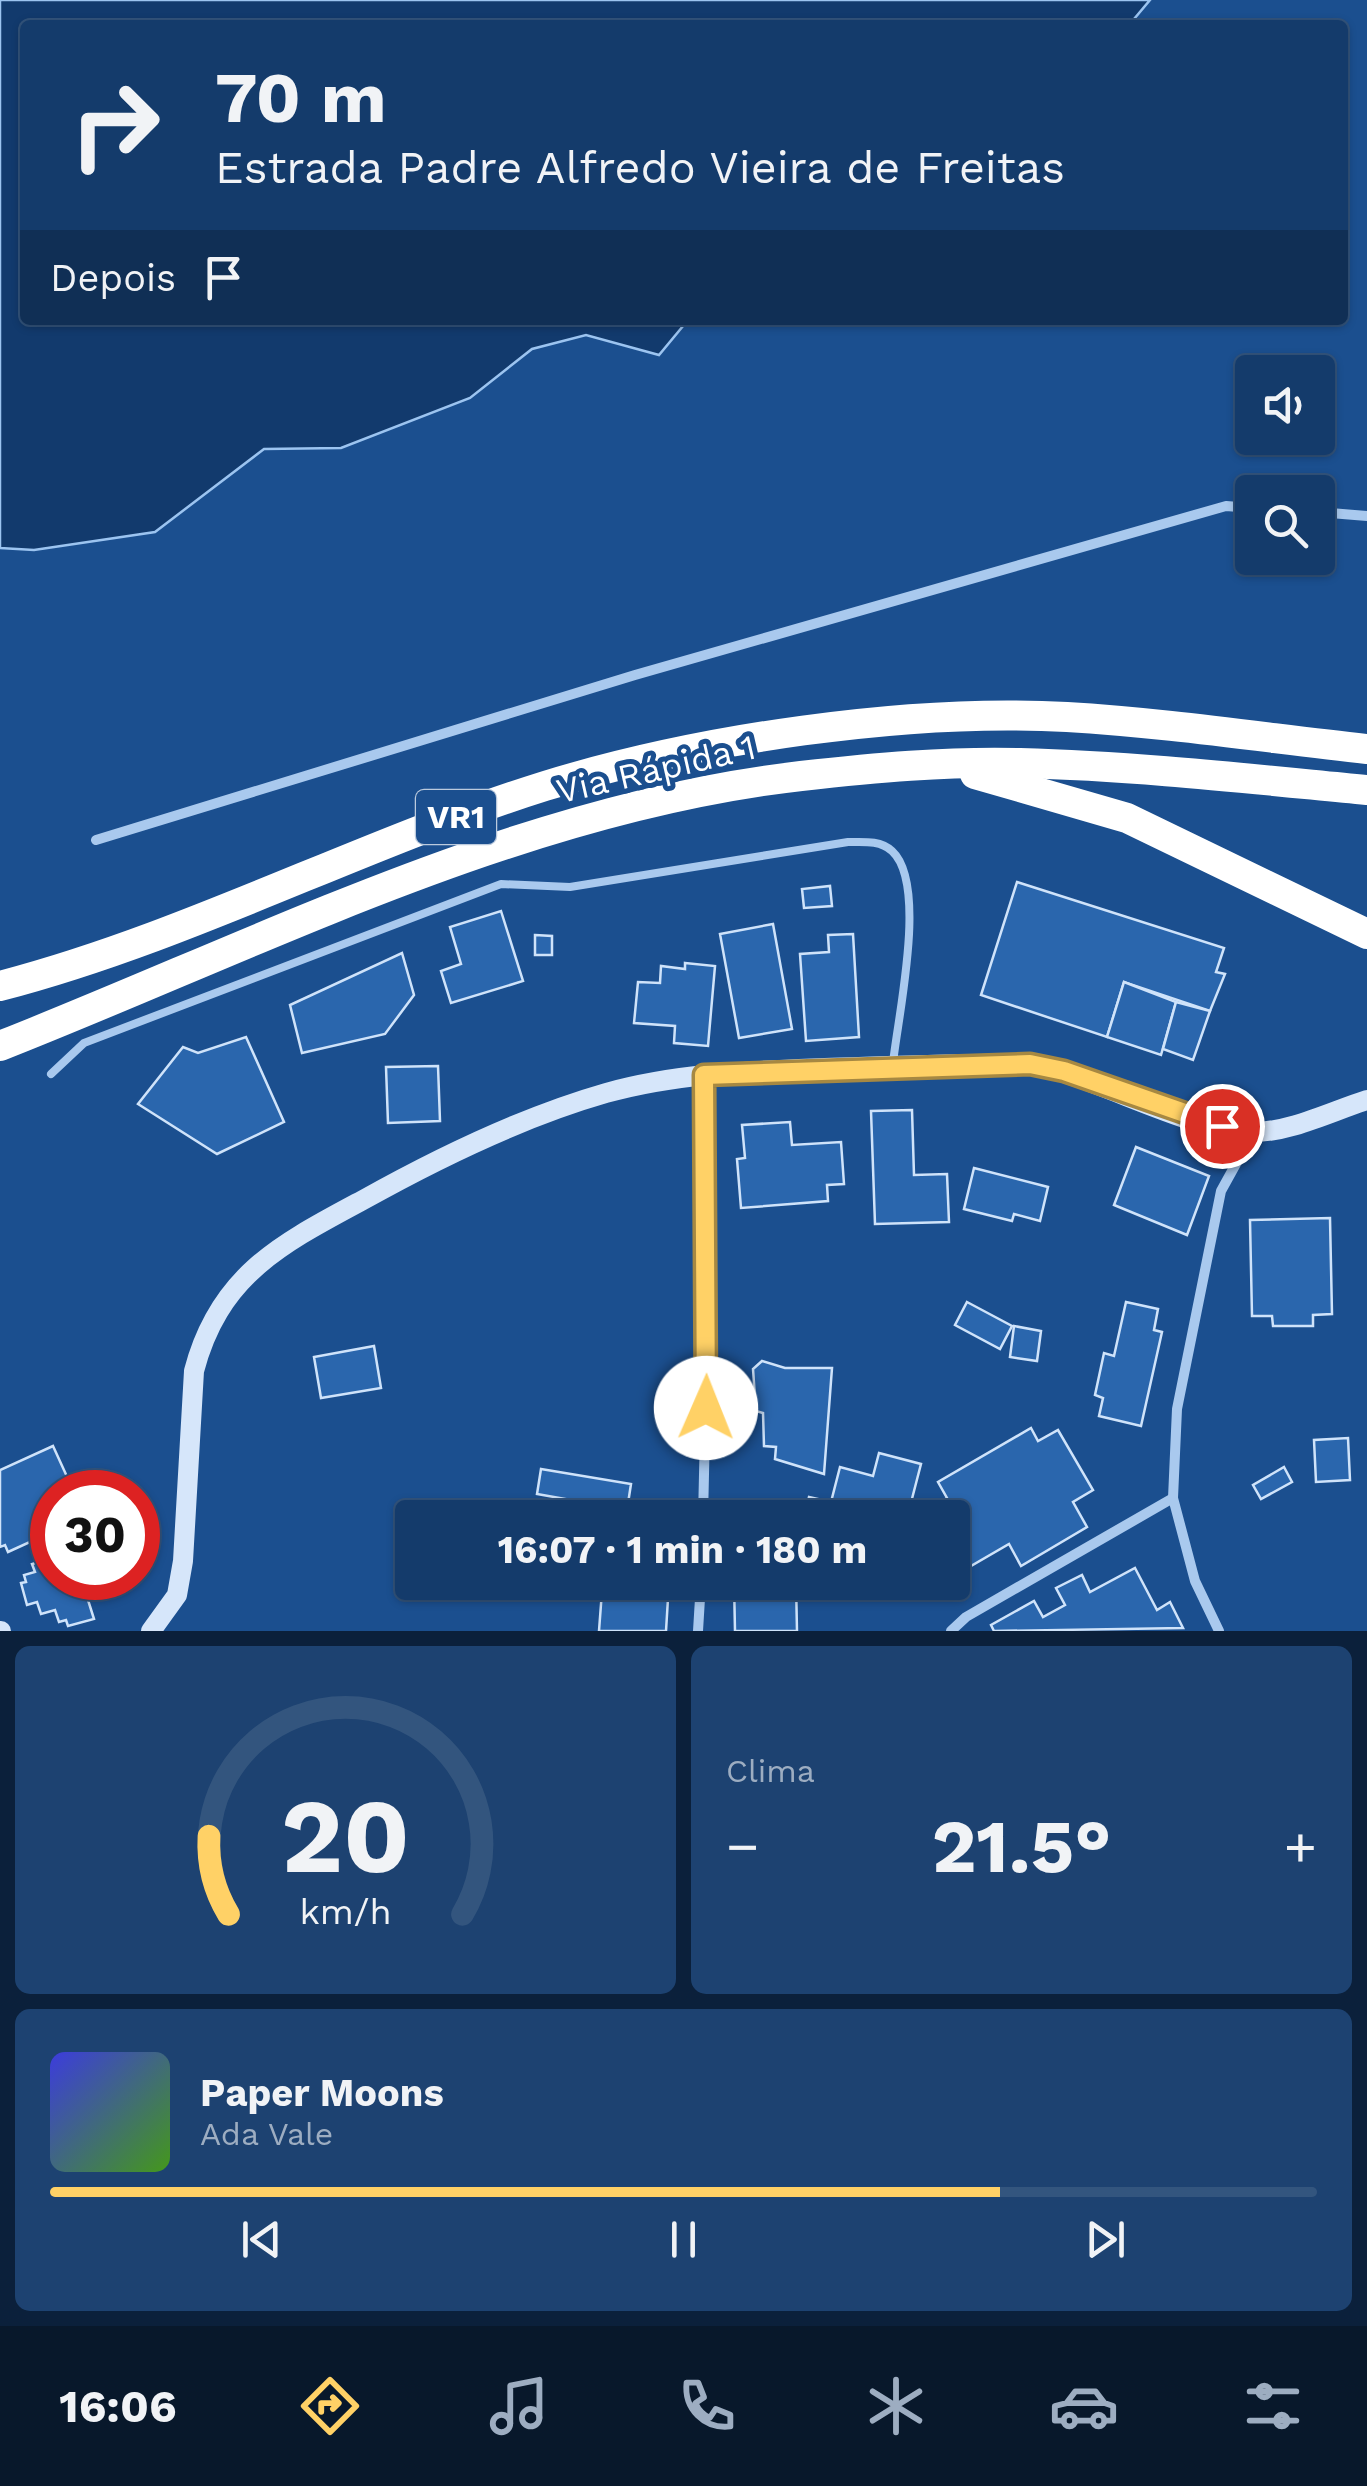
<!DOCTYPE html>
<html lang="pt">
<meta charset="utf-8">
<style>
:root{--surface:#143b6b;--page:#1d4271;--text:#f1f3f6;--muted:#9dadc1;--line:#33557e;--accent:#ffd166}
body{margin:0;font-family:"Work Sans",sans-serif;background:var(--page);color:var(--text);height:100vh;display:flex;flex-direction:column;font-size:38px;white-space:nowrap}
*{box-sizing:border-box;margin:0}
p{font-size:32px;color:var(--muted)}
.icon{flex:none;width:55px;height:55px;fill:none;stroke:currentColor;stroke-width:2;stroke-linecap:round;stroke-linejoin:round}
.map{position:relative;height:1631px;overflow:hidden}
.side{display:flex;flex-direction:column;gap:15px;padding:15px;background:#0b203b;flex:1}
.side>*{flex:none}
.top-card{position:absolute;left:20px;top:20px;width:1328px;height:305px;border-radius:10px;box-shadow:0 2px 8px #0004,0 0 0 2px var(--line);background:#143b6b;color:var(--text);overflow:hidden}
.buttons{position:absolute;left:1235px;top:355px;display:grid;gap:20px}
.buttons a{display:grid;place-items:center;width:100px;height:100px;border-radius:10px;background:var(--surface);box-shadow:0 2px 8px #0004,0 0 0 2px var(--line);font-size:50px}
.speed{position:absolute;left:30px;top:1470px;display:flex;gap:20px;font-size:50px;font-weight:700;text-align:center}
.speed>*{display:grid;place-content:center;width:130px;height:130px;border-radius:50%;background:var(--surface);box-shadow:0 2px 8px #0004,0 0 0 2px var(--line);line-height:1}
.speed .limit{border:15px solid #d22;background:#fff;color:#111}
.pin{position:absolute;display:grid;place-items:center;width:85px;height:85px;color:#fff;margin:-42px;border:5px solid #fff;border-radius:50%;box-shadow:0 2px 10px #0007}
.me{position:absolute;width:110px;margin:-55px;rotate:1deg;stroke-linejoin:round;filter:drop-shadow(0 0 8px #0008)}
.turn{display:flex;align-items:center;gap:35px;height:210px;padding:0 30px;font-size:45px}
.turn .icon{width:130px;height:130px;stroke-width:2.5}
.turn b{display:block;font-size:70px;line-height:85px}
.then{display:flex;align-items:center;height:95px;padding:0 30px;background:#0003;gap:20px;font-size:38px}
.big{font-size:75px;font-weight:700;line-height:1.1}
.side .card{flex:1;display:flex;flex-direction:column;justify-content:center;gap:15px;min-width:0;padding:0 35px;border-radius:15px;background:var(--page)}
.side .dial{align-items:center;gap:0}
.dial svg{height:260px;overflow:visible;fill:none;stroke:var(--line);stroke-width:7;stroke-linecap:round;text-anchor:middle}
.dial text{fill:var(--text);stroke:none}
.song{display:flex;align-items:center;gap:30px}
.cover{width:120px;height:120px;border-radius:15px;background:linear-gradient(135deg,hsl(240 70% 55%),hsl(100 70% 35%))}
.played{height:10px;border-radius:5px;background:linear-gradient(90deg,var(--accent) 75%,var(--line) 75%)}
.keys{display:flex;justify-content:space-around;direction:ltr}
.heat{display:flex;justify-content:space-between;align-items:center;font-size:55px;direction:ltr}
.side .tiles{flex:1;display:grid;gap:15px;grid-template-columns:1fr 1fr}
.card:last-child{grid-column:span 2}
.trip{position:absolute;left:395px;top:1500px;width:575px;height:100px;border-radius:10px;background:var(--surface);box-shadow:0 2px 8px #0004,0 0 0 2px var(--line);font-weight:700;line-height:100px;text-align:center}
.tabs{display:flex;height:160px;justify-content:space-around;align-items:center;background:#08182b;color:var(--muted)}
.tabs .icon{width:70px;height:70px}
.tabs .on{color:var(--accent)}
.tabs b{font-size:45px;color:var(--text)}
.map>svg:first-child{display:block}
.water{fill:#123a6d;stroke:#9cc4f0;stroke-width:2.5}
.building{fill:#2a66ad;stroke:#cfe3fa;stroke-width:2.5}
.lines{fill:none;stroke-linecap:round;stroke-linejoin:round}
.lane{stroke:#a9c9ee;stroke-width:8}
.street{stroke:#a9c9ee;stroke-width:10}
.secondary{stroke:#d6e6fa;stroke-width:20}
.highway{stroke:#fff;stroke-width:30}
.route-casing{stroke:#a68842;stroke-width:25}
.route{stroke:#ffd166;stroke-width:18}
.labels{text-anchor:middle;dominant-baseline:central;stroke-width:10;stroke-linejoin:round;paint-order:stroke}
.shield{fill:#1b4f8f;stroke:#bbcadd;stroke-width:2.5}
.shield-label{font-size:32px;font-weight:bold;fill:#fff}
.street-label{font-size:35px;fill:#fff;stroke:#1b4f8f}
</style>
<div class="map">
<svg width="1367" height="1631" viewBox="0 0 1367 1631">
<rect width="100%" height="100%" fill="#1b4f8f"/>
<path class="water" d="M0,0H1150L1129,25H25V320H688L659,355L586,335L532,349L470,398L341,448L264,449L155,532L34,550L0,548Z"/>
<g class="building">
<path d="M1017,882L1224,948L1216,972L1225,974L1210,1011L1124,982L1107,1037L981,995Z"/>
<path d="M830,886L832,906L804,908L802,889Z"/>
<path d="M501,911L523,981L451,1003L441,971L461,964L450,927Z"/>
<path d="M773,924L792,1029L739,1038L720,934Z"/>
<path d="M853,934L859,1037L806,1041L800,954L829,952L828,935Z"/>
<path d="M535,935L552,936V955H535Z"/>
<path d="M402,953L414,995L385,1034L302,1053L290,1005Z"/>
<path d="M685,963L715,966L708,1046L674,1043L675,1026L634,1023L638,982L660,983L661,966L685,969Z"/>
<path d="M1124,982L1176,1002L1161,1055L1107,1037Z"/>
<path d="M1176,1002L1210,1011L1193,1060L1163,1049Z"/>
<path d="M246,1037L284,1122L217,1154L138,1104L183,1047L198,1053Z"/>
<path d="M438,1066L440,1121L388,1123L386,1067Z"/>
<path d="M912,1110L914,1175L947,1174L949,1222L875,1224L871,1111Z"/>
<path d="M790,1122L792,1145L841,1142L844,1184L827,1185L828,1201L741,1208L737,1159L745,1158L742,1125Z"/>
<path d="M1136,1147L1209,1176L1187,1235L1114,1205Z"/>
<path d="M974,1168L1048,1187L1040,1221L1014,1214L1012,1221L964,1209Z"/>
<path d="M1330,1218L1332,1314L1313,1315V1326H1273L1272,1316H1252L1250,1220Z"/>
<path d="M967,1302L1012,1326L1000,1349L955,1325Z"/>
<path d="M1126,1302L1158,1309L1154,1330L1162,1332L1141,1426L1099,1416L1103,1398L1095,1395L1104,1353L1114,1356Z"/>
<path d="M1014,1326L1041,1331L1037,1361L1010,1357Z"/>
<path d="M374,1346L381,1388L321,1398L314,1357Z"/>
<path d="M762,1361L785,1368H832L824,1474L775,1459L776,1447L764,1446L763,1413L756,1411L753,1369Z"/>
<path d="M1031,1428L1038,1441L1058,1430L1093,1490L1073,1502L1087,1527L1021,1566L1009,1544L964,1570L952,1549V1518H934L929,1508L947,1498L938,1482Z"/>
<path d="M1348,1438L1350,1480L1316,1482L1314,1440Z"/>
<path d="M53,1446L74,1492H52V1532L8,1552L5,1545L0,1547V1470Z"/>
<path d="M879,1453L921,1464L907,1518H804L809,1497L831,1502L840,1467L873,1476Z"/>
<path d="M1284,1467L1292,1482L1261,1499L1253,1485Z"/>
<path d="M541,1469L631,1484L627,1510L537,1494Z"/>
<path d="M52,1558V1578H96L101,1596L88,1600L94,1619L68,1626L66,1620L59,1622L55,1610L41,1614L37,1602L27,1605L21,1583L26,1582L24,1575L35,1572L32,1564Z"/>
<path d="M1135,1568L1157,1610L1170,1602L1183,1628L994,1631L991,1625L1034,1601L1043,1617L1065,1605L1056,1588L1082,1575L1090,1592Z"/>
<path d="M635,1582H669L666,1631H599L602,1591L634,1593Z"/>
<path d="M734,1582H796L797,1631H735Z"/>
</g>
<g class="lines">
<path class="lane" d="M51,1074L84,1043L501,884L570,887L848,842C863,842 880,840 892,851C928,884 898,1015 893,1063"/>
<g class="street">
<path d="M1318,512L1367,516"/>
<path d="M96,840L635,675L1226,506L1252,508"/>
<path d="M703,1518L708,1299L703,1075"/>
<path d="M698,1631L701,1582"/>
<path d="M951,1631L966,1617L1173,1498"/>
<path d="M1219,1631L1195,1581L1173,1498L1177,1409L1221,1191L1253,1133"/>
</g>
<g class="secondary">
<path d="M0,1631H1"/>
<path d="M151,1631L177,1595L183,1561L194,1371C219,1275 281,1244 363,1200C440,1157 522,1117 606,1093C677,1073 752,1071 825,1068C893,1066 962,1063 1030,1064C1098,1077 1192,1133 1254,1132C1291,1132 1332,1111 1367,1100"/>
</g>
<g class="highway">
<path d="M975,774L1127,818L1367,934"/>
<path d="M0,986C188,937 360,844 545,786C698,739 907,708 1067,717C1167,723 1267,738 1367,749"/>
<path d="M0,1046C259,944 520,808 801,776C873,768 947,761 1020,763C1136,766 1252,779 1367,790"/>
</g>
</g>
<g class="lines">
<defs>
<path id="route" d="M706,1408L704,1075L1030,1064L1064,1071L1222,1126"/>
</defs>
<use href="#route" class="route-casing"/>
<use href="#route" class="route"/>
</g>
<g class="labels">
<rect class="shield" x="416" y="790" width="80" height="54" rx="8"/>
<g class="shield-label">
<text x="456" y="817">VR1</text>
</g>
<g class="street-label">
<text transform="translate(656 769) rotate(-13)">Via Rápida 1</text>
</g>
</g>
</svg>
<div class="buttons">
<a><svg class="icon" aria-label="sound" viewBox="0 0 24 24"><path d="M4 9h4l5-4v14l-5-4H4zM17 9q2 3 0 6"/></svg></a>
<a><svg class="icon" aria-label="search" viewBox="0 0 24 24"><circle cx="10" cy="10" r="6"/><path d="M15 15l6 6"/></svg></a>
</div>
<div class="speed"><div class="limit">30</div></div>
<div class="pin" style="left:1222px;top:1126px;background:#d93025"><svg class="icon" aria-label="arrive" viewBox="0 0 24 24"><path d="M6 21V4h12l-3 4 3 4H6"/></svg></div>
<svg class="me" style="left:706px;top:1408px" viewBox="-20 -20 40 40"><circle r="19" fill="#fff"/><path d="M0-13L10 11 0 6-10 11z" fill="#ffd166"/></svg>
<div class="trip">16:07 · 1 min · 180 m</div>
<div class="top-card">
<div class="turn"><svg class="icon" aria-label="right" viewBox="0 0 24 24"><path d="M7 20v-9h11M14 6l5 5-5 5"/></svg><div><b>70 m</b>Estrada Padre Alfredo Vieira de Freitas</div></div>
<div class="then">Depois<svg class="icon" aria-label="arrive" viewBox="0 0 24 24"><path d="M6 21V4h12l-3 4 3 4H6"/></svg></div>
</div>
</div>
<section class="side">
<div class="tiles">
<div class="card dial"><svg viewBox="0 0 100 80">
<path d="M14 69A42 42 0 1 1 86 69"/>
<path d="M14 69A42 42 0 0 1 8 45" stroke="#ffd166"/>
<text x="50" y="56" font-size="32" font-weight="700">20</text>
<text x="50" y="72" font-size="11">km/h</text>
</svg></div>
<div class="card"><p>Clima</p>
<div class="heat"><a>−</a><b class="big">21.5°</b><a>+</a></div>
</div>
<div class="card">
<div class="song"><i class="cover"></i><div><b>Paper Moons</b><p>Ada Vale</p></div></div>
<div class="played"></div>
<div class="keys"><svg class="icon" aria-label="previous" viewBox="0 0 24 24"><path d="M18 5L8 12l10 7zM5 5v14"/></svg><svg class="icon" aria-label="pause" viewBox="0 0 24 24"><path d="M8 5v14M16 5v14"/></svg><svg class="icon" aria-label="next" viewBox="0 0 24 24"><path d="M6 5l10 7-10 7zM19 5v14"/></svg></div>
</div>
</div>
</section>
<nav class="tabs">
<b>16:06</b>
<svg class="icon on" aria-label="directions" viewBox="0 0 24 24"><path d="M12 3l9 9-9 9-9-9zM9 14v-3h6M13 9l2 2-2 2"/></svg>
<svg class="icon" aria-label="music" viewBox="0 0 24 24"><path d="M9 18V5l10-2v13"/><circle cx="6" cy="18" r="3"/><circle cx="16" cy="16" r="3"/></svg>
<svg class="icon" aria-label="phone" viewBox="0 0 24 24"><path d="M5 4h4l2 5-3 2q2 4 5 5l2-3 5 2v4C11 20 4 13 5 4z"/></svg>
<svg class="icon" aria-label="climate" viewBox="0 0 24 24"><path d="M12 3v18M4 7l16 10M4 17L20 7"/></svg>
<svg class="icon" aria-label="car" viewBox="0 0 24 24"><path d="M5 17H2v-5l4-1 3-4h7l3 4 3 1v5h-3M9 17h6M6 11h13"/><circle cx="7" cy="17" r="2"/><circle cx="17" cy="17" r="2"/></svg>
<svg class="icon" aria-label="filters" viewBox="0 0 24 24"><path d="M4 7h16M4 17h16"/><circle cx="9" cy="7" r="2"/><circle cx="15" cy="17" r="2"/></svg>
</nav>
